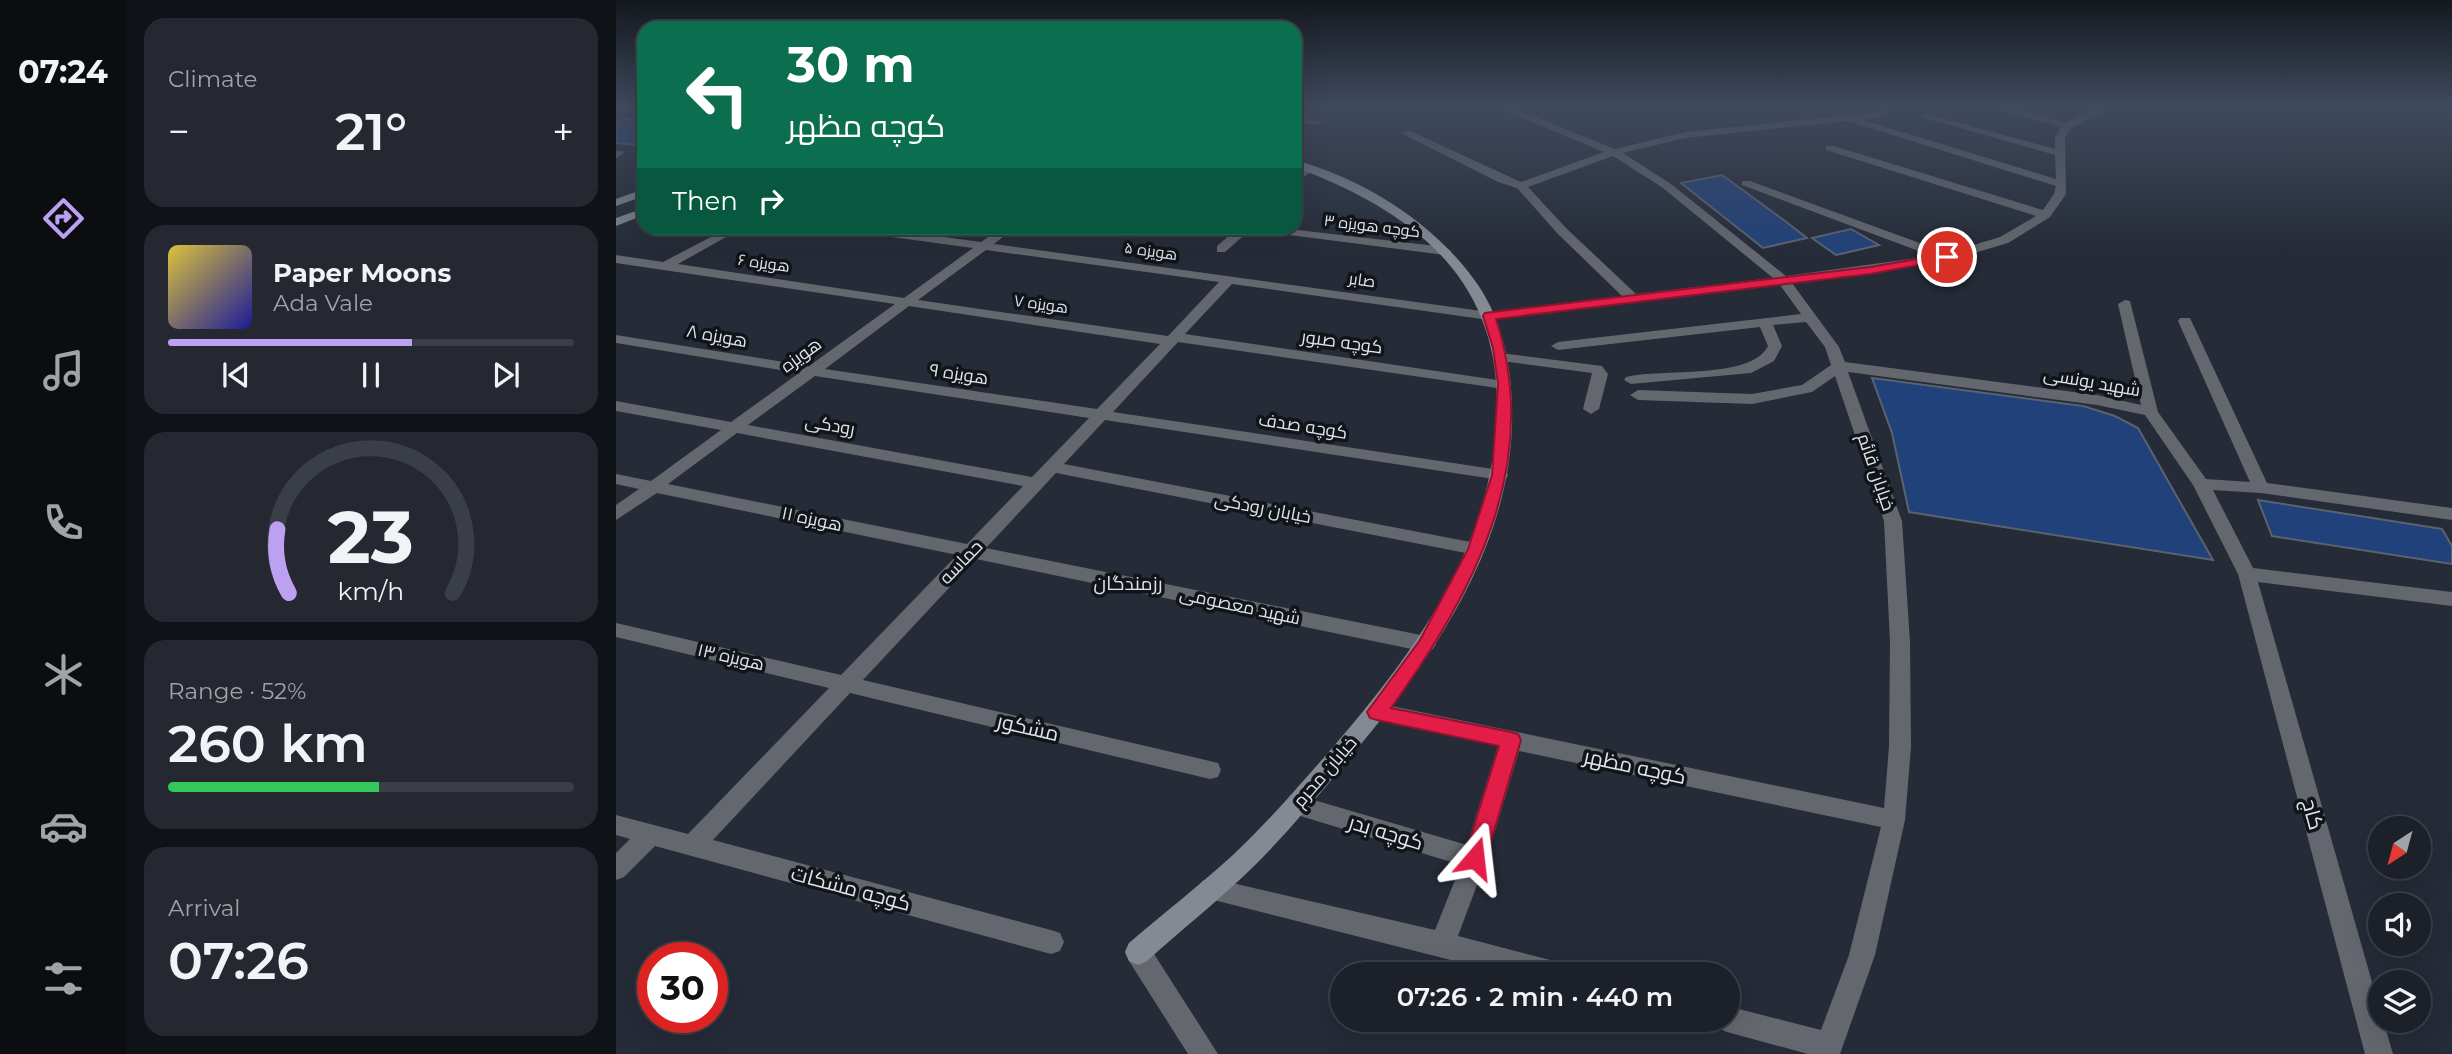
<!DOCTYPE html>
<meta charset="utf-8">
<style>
:root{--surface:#1c2029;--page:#252831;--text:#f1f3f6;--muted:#a0a3a8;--line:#3a3e46;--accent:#bca0f2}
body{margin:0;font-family:Montserrat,Cairo,sans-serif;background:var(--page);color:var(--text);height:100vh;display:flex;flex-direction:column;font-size:26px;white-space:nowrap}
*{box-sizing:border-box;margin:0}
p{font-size:23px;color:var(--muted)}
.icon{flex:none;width:38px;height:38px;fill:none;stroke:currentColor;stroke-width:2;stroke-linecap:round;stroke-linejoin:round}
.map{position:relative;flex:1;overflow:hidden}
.side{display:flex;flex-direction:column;gap:18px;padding:18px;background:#0f1217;width:490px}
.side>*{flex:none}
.guide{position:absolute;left:21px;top:21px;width:665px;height:214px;border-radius:21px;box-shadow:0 7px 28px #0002,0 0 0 2px var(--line);background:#0b6e4f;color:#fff;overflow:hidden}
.needle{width:46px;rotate:216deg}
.buttons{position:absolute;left:1752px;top:816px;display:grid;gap:14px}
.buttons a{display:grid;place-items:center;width:63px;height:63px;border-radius:50%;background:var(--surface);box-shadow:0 7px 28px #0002,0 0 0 2px var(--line);font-size:35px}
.speed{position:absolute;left:21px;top:942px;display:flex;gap:14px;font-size:35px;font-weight:700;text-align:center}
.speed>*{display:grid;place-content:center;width:91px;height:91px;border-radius:50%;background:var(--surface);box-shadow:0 7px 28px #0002,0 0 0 2px var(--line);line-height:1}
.speed .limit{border:10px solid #d22;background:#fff;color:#111}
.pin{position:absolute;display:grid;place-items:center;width:60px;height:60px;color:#fff;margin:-30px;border:4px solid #fff;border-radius:50%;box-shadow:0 2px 7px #0007}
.me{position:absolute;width:77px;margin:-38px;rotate:17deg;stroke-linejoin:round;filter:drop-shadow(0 0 5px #0008)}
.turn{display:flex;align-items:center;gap:24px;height:147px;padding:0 35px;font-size:32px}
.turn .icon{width:91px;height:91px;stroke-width:2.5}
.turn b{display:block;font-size:49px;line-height:60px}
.then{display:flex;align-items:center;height:66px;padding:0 35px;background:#0003;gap:14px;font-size:26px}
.big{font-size:52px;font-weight:600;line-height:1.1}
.side .card{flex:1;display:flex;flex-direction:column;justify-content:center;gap:10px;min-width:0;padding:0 24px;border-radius:21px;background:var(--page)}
.side .dial{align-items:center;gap:0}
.dial svg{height:182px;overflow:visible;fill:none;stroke:var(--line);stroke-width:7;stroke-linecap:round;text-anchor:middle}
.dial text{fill:var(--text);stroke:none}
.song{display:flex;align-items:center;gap:21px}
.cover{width:84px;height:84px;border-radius:10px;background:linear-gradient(135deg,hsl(50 70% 55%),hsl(240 70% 35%))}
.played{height:7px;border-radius:4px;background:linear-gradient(90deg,var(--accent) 60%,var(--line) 60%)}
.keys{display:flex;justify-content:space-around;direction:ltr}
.heat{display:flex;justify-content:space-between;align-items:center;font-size:38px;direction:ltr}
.charge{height:10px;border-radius:5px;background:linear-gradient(90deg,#34c759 52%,var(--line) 0)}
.trip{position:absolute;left:714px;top:962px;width:410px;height:70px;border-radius:35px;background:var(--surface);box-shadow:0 7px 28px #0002,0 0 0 2px var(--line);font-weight:600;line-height:70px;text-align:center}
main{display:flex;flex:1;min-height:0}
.tab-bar{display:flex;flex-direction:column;width:126px;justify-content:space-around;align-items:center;background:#0b0d10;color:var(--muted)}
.tab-bar .icon{width:49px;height:49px}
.tab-bar .current{color:var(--accent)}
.tab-bar b{font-size:32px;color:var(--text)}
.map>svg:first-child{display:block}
.building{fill:#21417a;stroke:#5b626f;stroke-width:2}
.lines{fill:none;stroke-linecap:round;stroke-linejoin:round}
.street{fill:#64676d;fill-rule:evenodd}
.secondary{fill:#848992;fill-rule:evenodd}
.route{fill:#e11d48;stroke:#92132f;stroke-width:2}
.labels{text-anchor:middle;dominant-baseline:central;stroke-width:7;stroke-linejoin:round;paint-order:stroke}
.far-street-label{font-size:16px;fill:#dfe4eb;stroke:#111419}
.street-label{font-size:18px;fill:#dfe4eb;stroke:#111419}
.neighbourhood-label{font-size:19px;fill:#dfe4eb;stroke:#111419}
.near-street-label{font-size:21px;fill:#dfe4eb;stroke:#111419}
</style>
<main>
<nav class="tab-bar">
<b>07:24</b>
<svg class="icon current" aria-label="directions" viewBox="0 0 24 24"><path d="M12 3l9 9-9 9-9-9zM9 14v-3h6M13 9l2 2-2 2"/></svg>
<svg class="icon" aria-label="music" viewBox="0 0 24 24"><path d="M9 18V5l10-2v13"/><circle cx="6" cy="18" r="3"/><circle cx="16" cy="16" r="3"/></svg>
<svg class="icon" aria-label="phone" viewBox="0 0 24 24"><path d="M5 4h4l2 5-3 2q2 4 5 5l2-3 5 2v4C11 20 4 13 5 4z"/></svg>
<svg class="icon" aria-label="climate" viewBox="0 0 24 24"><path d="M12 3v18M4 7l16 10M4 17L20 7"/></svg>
<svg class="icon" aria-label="car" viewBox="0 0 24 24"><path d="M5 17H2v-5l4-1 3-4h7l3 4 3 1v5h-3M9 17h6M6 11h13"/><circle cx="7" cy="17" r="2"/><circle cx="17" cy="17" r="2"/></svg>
<svg class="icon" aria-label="filters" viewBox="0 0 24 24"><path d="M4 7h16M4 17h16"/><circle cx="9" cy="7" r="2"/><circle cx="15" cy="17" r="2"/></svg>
</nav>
<section class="side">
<div class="card"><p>Climate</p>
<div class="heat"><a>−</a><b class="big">21°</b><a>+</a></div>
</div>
<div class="card">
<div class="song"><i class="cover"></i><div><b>Paper Moons</b><p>Ada Vale</p></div></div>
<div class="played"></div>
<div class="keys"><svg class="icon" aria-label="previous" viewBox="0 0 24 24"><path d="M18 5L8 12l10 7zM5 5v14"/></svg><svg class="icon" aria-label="pause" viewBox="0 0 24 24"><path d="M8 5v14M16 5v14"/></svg><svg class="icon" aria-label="next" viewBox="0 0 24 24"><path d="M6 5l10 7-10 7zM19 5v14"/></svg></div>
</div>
<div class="card dial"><svg viewBox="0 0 100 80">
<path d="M14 69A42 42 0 1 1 86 69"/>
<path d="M14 69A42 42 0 0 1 9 41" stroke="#bca0f2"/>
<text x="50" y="56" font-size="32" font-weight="700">23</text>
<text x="50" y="72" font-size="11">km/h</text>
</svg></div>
<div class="card"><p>Range · 52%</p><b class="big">260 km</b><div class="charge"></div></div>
<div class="card"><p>Arrival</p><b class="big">07:26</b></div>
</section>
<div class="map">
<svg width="1836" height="1054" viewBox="0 0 1836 1054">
<rect width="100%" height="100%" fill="#252b37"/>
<g class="building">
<path d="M8,119L28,121V141L19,145L0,143V122Z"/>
<path d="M1106,175L1169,221L1191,238L1147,248L1065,183Z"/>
<path d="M1235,229L1263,245L1220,255L1196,238Z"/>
<path d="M1256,378L1467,406L1499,416L1522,428L1597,560L1293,512L1276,433Z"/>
<path d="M1642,500L1826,529L1836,546V564L1656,536Z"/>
</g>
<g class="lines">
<g class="street">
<path d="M876,105H891L999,149L1069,132L1255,113L1264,109L1262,105H1272L1273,112L1260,118L1247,120L1440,179L1439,155L1306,117L1311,114L1439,149V138L1445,127L1368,105H1386L1450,123L1485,105H1498L1455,128L1449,138L1450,194L1434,217L1392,243L1331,261L1176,283L1223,347L1229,362L1481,395L1525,405L1502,304L1509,300L1514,301L1542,412L1590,479L1634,482L1562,321L1564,318H1574L1651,483L1836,508V520L1645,493L1597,490L1637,568L1836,592V606L1642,582L1764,1010V1020H1767L1777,1054H1749L1622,574L1577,485L1529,415L1481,405L1232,372L1286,521L1294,642L1295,747L1289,820L1259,955L1224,1054H1192L1111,1032L1102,1028L1098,1020H1111V1006L1205,1030L1233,955L1265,827L903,751L871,858L842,936L942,962L951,966L955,975H894L586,897L583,889L586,881L595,878L819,930L845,865L681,815L673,812L670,805L673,798L681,795L851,845L882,746L754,718L751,712L754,706L761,703L1268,808L1273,747L1274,642L1268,521L1219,376L1196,392L1136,404L1022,400L1014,395L1022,390L1136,394L1186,385L1215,365L1209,347L1190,322L1157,325L1166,346L1158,361L1135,373L1015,384L1008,380L1010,377C1045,368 1135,380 1152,346L1144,327L942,350L935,346L942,342L1185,314L1164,285L873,320L616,284L569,334L888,381L895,385L888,389L562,342L497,412L884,470L890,471L892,475L890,479L884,480L489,420L448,464L860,543L866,545L869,549L866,553L860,555L440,473L370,548L810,636L817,639L820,644L817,649L810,652L360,559L247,680L594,761L602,763L605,770L602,777L594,779L234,693L97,840L435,930L444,933L448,942L444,951L435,954L39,846L8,877L0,880V853L14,839L0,835V815L72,834L213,688L0,637V623L225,675L341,555L41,493L0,520V505L23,489L0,484V474L35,481L105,430L0,411V401L115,422L183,373L0,343V335L193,366L279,304L0,263V255L47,262L112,228H126L62,264L288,298L357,248L239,232L233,228H261L365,242L385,228H398L378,244L873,312L1006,296L942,234L901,188L882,182L785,133L794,131L905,182L988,152ZM1232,121L1440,186L1438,194L1427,210L1218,146H1210V150L1420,216L1384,237L1331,253L1134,181H1126V185L1316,256L1170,276L1055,184L1007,153L1069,138ZM997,156L1047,188L1157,278L1020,294L950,228L912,187ZM370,250L603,282L552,336L302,300ZM293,306L544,344L481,409L209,369ZM199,376L473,418L416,477L132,425ZM121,433L407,486L351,544L52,484Z"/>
<path d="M679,117L706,122L701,125L679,123Z"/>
<path d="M0,151H7L8,153L0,158Z"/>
<path d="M691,167L700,169L679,182V174Z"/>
<path d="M622,228H664L829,247L835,251L829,255L634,230L609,252H601V246Z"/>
<path d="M884,353L986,366L992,374L983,409L975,414L967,409L976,373L879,360L877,357Z"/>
<path d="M522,939L531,943L602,1054H572L513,961L509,952L513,943Z"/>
</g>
<g class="secondary">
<path d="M679,160C747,179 815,221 857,278C885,315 895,361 896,407C900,546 811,667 726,767C697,802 667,838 634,870C601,902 565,930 531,961L522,965L513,961L509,952L513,943C548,913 584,885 618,854C651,823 681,788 711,754C799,653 882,541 881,401C880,272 790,209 679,167Z"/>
<path d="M28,189V196L0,206V199Z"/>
<path d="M28,208V215L0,226V218Z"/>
</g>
</g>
<linearGradient id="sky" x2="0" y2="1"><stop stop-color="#14181e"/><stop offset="0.42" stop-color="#404a5e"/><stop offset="1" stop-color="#404a5e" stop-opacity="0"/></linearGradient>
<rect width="1836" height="253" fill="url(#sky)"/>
<path class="route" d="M1331,254L1335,255V259L1254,274L880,319C927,464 858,592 775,708L895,732L902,734L905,740L870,858L867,865L859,868L851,865L848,858L883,746L761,720L754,718L751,712L804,640L852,549L876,475L882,384L877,348L867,316L869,313L1254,267Z"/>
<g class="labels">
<g class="far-street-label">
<text transform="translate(756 226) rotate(7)">کوچه هویزه ۳</text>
<text transform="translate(535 251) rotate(8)">هویزه ۵</text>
<text transform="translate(148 263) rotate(8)">هویزه ۶</text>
<text transform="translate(746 280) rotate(8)">صابر</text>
<text transform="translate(425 304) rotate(8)">هویزه ۷</text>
</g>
<g class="street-label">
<text transform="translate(101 336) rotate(10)">هویزه ۸</text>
<text transform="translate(726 342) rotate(8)">کوچه صبور</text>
<text transform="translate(185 355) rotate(-36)">هویزه</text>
<text transform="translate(343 374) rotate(9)">هویزه ۹</text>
<text transform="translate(1476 382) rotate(10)">شهید یونسی</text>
<text transform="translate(214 425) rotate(10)">رودکی</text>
<text transform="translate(687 426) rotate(9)">کوچه صدف</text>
<text transform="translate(1260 472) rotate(71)">خیابان قائم</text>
<text transform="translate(647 508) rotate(11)">خیابان رودکی</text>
<text transform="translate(196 519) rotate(12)">هویزه ۱۱</text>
<text transform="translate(345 562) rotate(-46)">حماسه</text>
<text transform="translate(624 606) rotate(12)">شهید معصومی</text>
<text transform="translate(115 657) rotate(13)">هویزه ۱۳</text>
<text transform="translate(709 772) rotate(-49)">خیابان محرم</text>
</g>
<g class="neighbourhood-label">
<text x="512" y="583">رزمندگان</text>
</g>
<g class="near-street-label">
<text transform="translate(412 727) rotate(13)">مشکور</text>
<text transform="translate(1019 766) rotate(12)">کوچه مظهر</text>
<text transform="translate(1697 814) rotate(75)">کاج</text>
<text transform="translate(770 832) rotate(17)">کوچه بدر</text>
<text transform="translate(235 888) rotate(15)">کوچه مشکات</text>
</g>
</g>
</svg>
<div class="buttons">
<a><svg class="needle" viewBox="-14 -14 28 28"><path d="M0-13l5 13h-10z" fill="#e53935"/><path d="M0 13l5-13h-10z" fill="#a0a3a8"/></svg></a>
<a><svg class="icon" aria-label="sound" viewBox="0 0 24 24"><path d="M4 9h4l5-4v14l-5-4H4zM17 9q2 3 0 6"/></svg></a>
<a><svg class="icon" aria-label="layers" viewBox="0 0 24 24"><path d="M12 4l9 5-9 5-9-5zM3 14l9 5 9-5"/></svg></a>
</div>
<div class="speed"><div class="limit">30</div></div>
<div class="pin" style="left:1331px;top:257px;background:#d93025"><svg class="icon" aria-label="arrive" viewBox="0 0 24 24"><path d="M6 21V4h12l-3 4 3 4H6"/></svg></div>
<svg class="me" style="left:859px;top:858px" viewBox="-20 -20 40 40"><path d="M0-17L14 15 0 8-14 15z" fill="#e11d48" stroke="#fff" stroke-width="4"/></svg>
<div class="trip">07:26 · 2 min · 440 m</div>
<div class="guide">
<div class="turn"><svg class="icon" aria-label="left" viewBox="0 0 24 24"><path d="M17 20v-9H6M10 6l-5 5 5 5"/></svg><div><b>30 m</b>کوچه مظهر</div></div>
<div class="then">Then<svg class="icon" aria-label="right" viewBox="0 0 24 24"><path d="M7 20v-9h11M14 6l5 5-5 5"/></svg></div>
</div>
</div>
</main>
